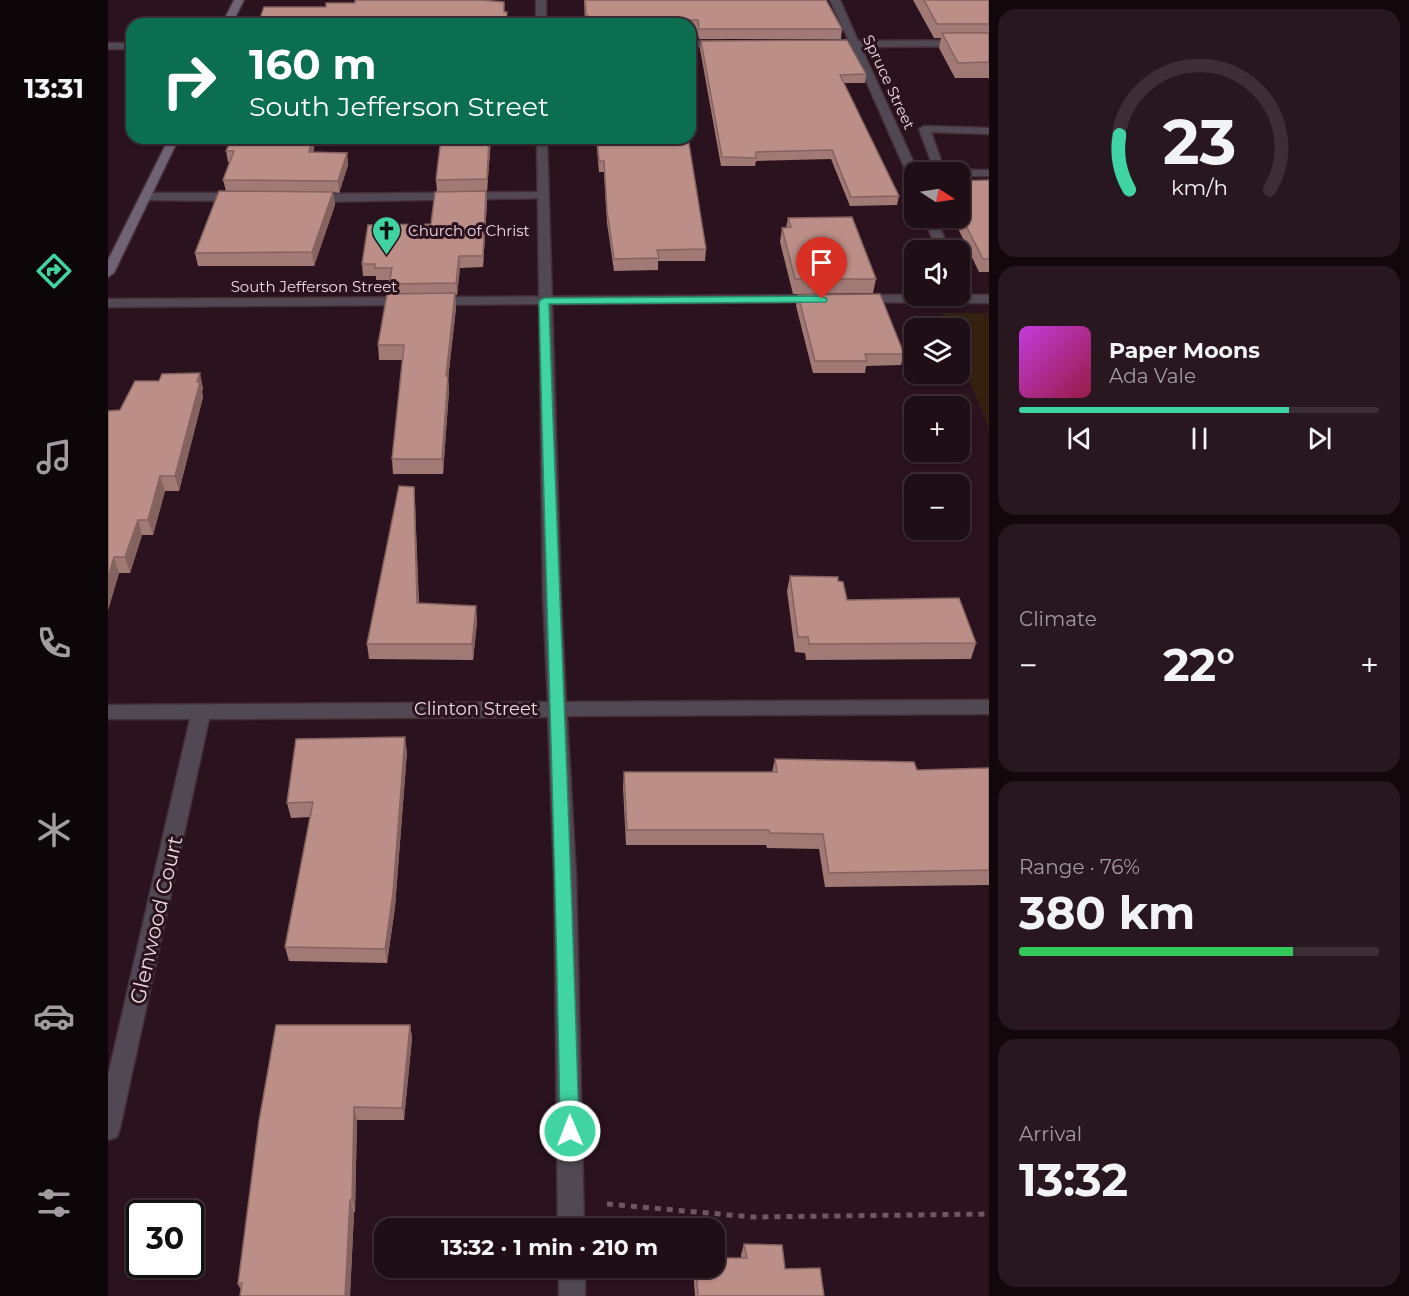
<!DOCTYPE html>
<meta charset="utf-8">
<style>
:root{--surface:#200e16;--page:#28171f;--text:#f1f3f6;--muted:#a29ca1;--line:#3d2e35;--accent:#3fd4a2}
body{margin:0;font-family:Montserrat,sans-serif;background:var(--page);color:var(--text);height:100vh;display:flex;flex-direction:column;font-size:22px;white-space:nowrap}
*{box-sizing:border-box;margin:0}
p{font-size:20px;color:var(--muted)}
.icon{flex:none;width:33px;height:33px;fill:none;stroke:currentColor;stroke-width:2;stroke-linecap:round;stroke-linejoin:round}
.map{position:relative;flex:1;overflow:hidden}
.panel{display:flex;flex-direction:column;gap:9px;padding:9px;background:#12080c;width:420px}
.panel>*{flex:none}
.hud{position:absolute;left:18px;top:18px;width:570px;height:126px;border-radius:18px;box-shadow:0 2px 4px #0004,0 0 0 2px var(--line);background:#0b6e4f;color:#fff;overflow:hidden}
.needle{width:39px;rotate:102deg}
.buttons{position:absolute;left:796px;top:162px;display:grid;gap:12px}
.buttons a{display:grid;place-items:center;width:66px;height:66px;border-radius:12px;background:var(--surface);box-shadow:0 2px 4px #0004,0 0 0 2px var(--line);font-size:30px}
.speed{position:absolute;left:18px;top:1200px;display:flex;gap:12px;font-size:30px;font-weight:700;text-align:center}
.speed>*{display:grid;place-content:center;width:78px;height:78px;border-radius:50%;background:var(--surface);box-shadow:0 2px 4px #0004,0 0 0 2px var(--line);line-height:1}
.speed .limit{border:3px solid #111;border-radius:9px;background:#fff;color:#111}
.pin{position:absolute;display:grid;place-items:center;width:51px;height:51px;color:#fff;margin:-62px -26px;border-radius:50% 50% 50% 0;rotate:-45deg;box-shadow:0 0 6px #0007}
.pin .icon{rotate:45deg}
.me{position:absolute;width:66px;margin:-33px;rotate:359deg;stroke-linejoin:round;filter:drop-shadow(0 0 4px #0008)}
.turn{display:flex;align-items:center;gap:21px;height:126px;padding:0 24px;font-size:27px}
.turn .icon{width:78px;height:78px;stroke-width:2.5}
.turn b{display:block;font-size:42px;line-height:51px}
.big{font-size:45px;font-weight:700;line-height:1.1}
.panel .widget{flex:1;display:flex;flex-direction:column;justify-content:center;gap:9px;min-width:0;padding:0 21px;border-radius:18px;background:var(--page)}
.panel .dial{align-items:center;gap:0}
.dial svg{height:156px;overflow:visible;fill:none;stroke:var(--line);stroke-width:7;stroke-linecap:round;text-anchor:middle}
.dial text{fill:var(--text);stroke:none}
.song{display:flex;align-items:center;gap:18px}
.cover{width:72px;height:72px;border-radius:9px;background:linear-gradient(135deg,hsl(290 70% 55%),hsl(340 70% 35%))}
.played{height:6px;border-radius:3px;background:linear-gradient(90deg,var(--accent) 75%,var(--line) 75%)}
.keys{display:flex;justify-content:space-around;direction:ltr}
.heat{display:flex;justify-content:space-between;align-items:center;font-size:33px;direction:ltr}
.charge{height:9px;border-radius:4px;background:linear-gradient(90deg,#34c759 76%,var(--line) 0)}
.trip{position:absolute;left:266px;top:1218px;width:351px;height:60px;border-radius:18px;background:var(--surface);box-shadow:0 2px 4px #0004,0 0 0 2px var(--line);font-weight:700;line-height:60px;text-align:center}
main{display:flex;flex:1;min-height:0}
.tabs{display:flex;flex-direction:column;width:108px;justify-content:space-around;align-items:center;background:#0d0609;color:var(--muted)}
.tabs .icon{width:42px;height:42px}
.tabs .selected{color:var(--accent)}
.tabs b{font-size:27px;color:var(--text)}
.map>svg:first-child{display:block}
.green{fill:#33200f}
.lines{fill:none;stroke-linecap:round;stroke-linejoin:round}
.service-casing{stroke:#452e39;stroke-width:3}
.minor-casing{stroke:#452e39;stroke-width:3}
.tertiary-casing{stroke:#452e39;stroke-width:3}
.secondary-casing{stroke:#452e39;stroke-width:3}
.path{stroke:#6d5762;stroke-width:5;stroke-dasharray:6 6;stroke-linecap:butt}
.service{fill:#504953;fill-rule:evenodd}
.minor{fill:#504953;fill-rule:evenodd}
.tertiary{fill:#504953;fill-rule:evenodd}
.secondary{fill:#6e6273;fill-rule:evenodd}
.wall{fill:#a27a75}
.shaded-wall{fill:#84635f}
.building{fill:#bc8e88;stroke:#84635f;stroke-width:1.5}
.route{fill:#3fd4a2;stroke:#298a69;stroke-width:1.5}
.labels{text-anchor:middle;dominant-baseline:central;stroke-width:6;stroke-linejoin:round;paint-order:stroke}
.far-street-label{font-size:15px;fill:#ecdae1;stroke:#2a121e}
.far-poi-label{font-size:15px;fill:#ecdae1;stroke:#2a121e;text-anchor:start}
.street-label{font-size:18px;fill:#ecdae1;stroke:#2a121e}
.near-street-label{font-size:21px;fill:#ecdae1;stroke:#2a121e}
</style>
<main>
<nav class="tabs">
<b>13:31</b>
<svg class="icon selected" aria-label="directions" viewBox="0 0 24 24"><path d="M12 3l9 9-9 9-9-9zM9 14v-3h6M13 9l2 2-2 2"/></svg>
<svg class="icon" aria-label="music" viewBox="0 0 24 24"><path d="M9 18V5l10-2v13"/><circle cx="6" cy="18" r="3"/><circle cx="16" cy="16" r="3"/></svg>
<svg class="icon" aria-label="phone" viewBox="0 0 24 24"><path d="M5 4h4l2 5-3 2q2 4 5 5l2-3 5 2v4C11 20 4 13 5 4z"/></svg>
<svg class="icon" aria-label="climate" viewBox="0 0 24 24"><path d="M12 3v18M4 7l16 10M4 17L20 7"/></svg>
<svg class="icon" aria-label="car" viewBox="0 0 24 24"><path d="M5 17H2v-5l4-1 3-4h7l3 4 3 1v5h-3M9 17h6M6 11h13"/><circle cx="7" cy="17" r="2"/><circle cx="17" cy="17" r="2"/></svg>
<svg class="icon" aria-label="filters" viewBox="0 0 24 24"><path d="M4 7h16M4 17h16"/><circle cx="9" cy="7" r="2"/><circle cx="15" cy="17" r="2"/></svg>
</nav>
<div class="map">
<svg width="881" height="1296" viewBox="0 0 881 1296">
<rect width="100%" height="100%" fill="#2a121e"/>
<path class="green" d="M834,313H881V429L852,357V328H840Z"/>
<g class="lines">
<defs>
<g id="service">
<path d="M816,126L881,128V134L823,132L836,169L844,172H827L811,129Z"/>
<path d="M852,170H881V176H852V172H847Z"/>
<path d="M434,192L440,196L438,198L202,202L196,198L202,194Z"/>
<path d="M38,193H133L139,197L133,201L34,200L32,197Z"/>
</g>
<g id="minor">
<rect x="428" y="0" width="10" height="24"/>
<path d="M722,0H732L750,41L881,40V46L753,47L810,172H807V181L801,178L743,47H718L713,44L718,41H741Z"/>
<path d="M582,41H615L620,44L615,47H582Z"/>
<rect x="0" y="43" width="24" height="6"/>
<path d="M429,138H439L453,597L458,702L881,700V714L459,716L468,875L476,1228H450L446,875L440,717L101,719L12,1128L9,1137L0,1140V1076L82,719H0V705L440,702L435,597Z"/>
<path d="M816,218H828L841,250H829Z"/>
<rect x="451" y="1268" width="26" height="28"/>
</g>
<g id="tertiary">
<path d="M714,295L721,299L719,302L0,307V299Z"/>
<path d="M751,295H881V303L746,302L744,299Z"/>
</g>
<g id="secondary">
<path d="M126,0H136L124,24H114Z"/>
<path d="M61,138H71L6,273L0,277V260Z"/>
</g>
</defs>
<use href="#service" class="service-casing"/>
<use href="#minor" class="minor-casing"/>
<use href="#tertiary" class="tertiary-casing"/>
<use href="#secondary" class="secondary-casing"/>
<path class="path" d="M499,1204L645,1217L881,1214"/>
<use href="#service" class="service"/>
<use href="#minor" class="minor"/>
<use href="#tertiary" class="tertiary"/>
<use href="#secondary" class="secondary"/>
</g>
<g class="wall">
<path d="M476,0H718L734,29L733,39H591L589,30H582V24H479L477,23Z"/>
<path d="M805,0H881V78H847L831,48L833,38H826Z"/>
<path d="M593,41L758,74L757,83H736L791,196L789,205L742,206L723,159L648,161L647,166H613L592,49Z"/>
<path d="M208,138L205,152L239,153L240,165L231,193L225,192L227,205L206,266H90L87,253L118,191L115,180L122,162H120L118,151Z"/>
<path d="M383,138L379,191H378L379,202L375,267L352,268L349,295H347L348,308L340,379L341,390L335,474H285L284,459L294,360H271L270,345L282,294L281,284L282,280H268V276H255L254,264L323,224L329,192L328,180Z"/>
<path d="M488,138H580L598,249L597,261H550V270L506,271L499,223L496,172H491Z"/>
<path d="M881,180V272H871L845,218H852V181Z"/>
<path d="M680,218L768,279L765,293L685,294L672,242L674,228H678Z"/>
<path d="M690,295L796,354L793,365L758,366L757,373H705L688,306Z"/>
<path d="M51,381L95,388L94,392L95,397L71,491H57L45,535H34L22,573H11L0,610L12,410Z"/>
<path d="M306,487L307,503L311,603L368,606L369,622L365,660L261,659L259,644Z"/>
<path d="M682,576L730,581L739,600L868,643L863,659L698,660L697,653L687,652L679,591Z"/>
<path d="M299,752L287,907L279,963L181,961L177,947L202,817L183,818L179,803Z"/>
<path d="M667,759L809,770L881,768V885L717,887L711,849L659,848L658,845H518L515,787L516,772H664Z"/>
<path d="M302,1025L304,1038L296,1120H249L247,1212H246L242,1296H132L133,1290L130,1284L151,1121Z"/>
<path d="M636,1244L677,1269L716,1296H587L585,1268H606L633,1258V1255Z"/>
</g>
<g class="shaded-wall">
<path d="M204,138H208L203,164L201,152Z"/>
<path d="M381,138H383L379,191V179Z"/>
<path d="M239,153L240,165L231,193L230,181Z"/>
<path d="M378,191L379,202L375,267V256Z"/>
<path d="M225,192L227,205L206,266L204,252Z"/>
<path d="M351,256L352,268L349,295L348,283Z"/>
<path d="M347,293L348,308L340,379L341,390L335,474L334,459L338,376Z"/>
<path d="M92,373L95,388L94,392L95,397L71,491L67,476L89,382Z"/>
<path d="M52,476L57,491L45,535L40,520Z"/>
<path d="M306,487L307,503L311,618L309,603Z"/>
<path d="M30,520L34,535L22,573L17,557Z"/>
<path d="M6,557L11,573L0,610V578Z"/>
<path d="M368,606L369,622L365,660L364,644Z"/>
<path d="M297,737L299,752L287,907L279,963L277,949Z"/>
<path d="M302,1025L304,1038L296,1120L294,1108Z"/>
<path d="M246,1107L249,1120L247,1212L244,1200Z"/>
<path d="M242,1200L246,1212L242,1296H237Z"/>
</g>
<g class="building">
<path d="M247,0H372L396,2V12H399L398,24H150L156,7H218V3H247Z"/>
<path d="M477,0H718L734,29H591L590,20L486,21L478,14Z"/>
<path d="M816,0H881V24H829Z"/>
<path d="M834,33H881V62L850,63Z"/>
<path d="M739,40L758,74L732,75L791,196L743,197L724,150L648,152V158L614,157L593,41Z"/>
<path d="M124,138H204L201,152L239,153L230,181L115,180L126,151H118Z"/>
<path d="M333,138H381L379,179L328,180Z"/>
<path d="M489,138H580L598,249L549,250L551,258L506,259L499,211L496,161H491Z"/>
<path d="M881,180V259H875L852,214V181Z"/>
<path d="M111,191L225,192L204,252L87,253Z"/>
<path d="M378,191L375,256H351L348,283L281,284L284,268H267V264H254L260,225L323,224L327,192Z"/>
<path d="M744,217L768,279H687L674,228L683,227L680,218Z"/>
<path d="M347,293L338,376H340L334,459H284L296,345H270L279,294Z"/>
<path d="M772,294L796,354H757L759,361H707L690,295Z"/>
<path d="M92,373L89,382H92L67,476H52L40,520H30L17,557H6L0,578V411L12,410L27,381H51L54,374Z"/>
<path d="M291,486L306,487L309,603L368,606L364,644H259Z"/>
<path d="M682,576L730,577V581L735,582L739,600L851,598L868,643L701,644L700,637H690Z"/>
<path d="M297,737L285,893L277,949L177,947L205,802L179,803L188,739Z"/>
<path d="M667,759L806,762L809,770L881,768V870L721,873L715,834L662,833L661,830H519L516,772H669Z"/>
<path d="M168,1025H302L294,1108L246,1107L244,1200H242L237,1296H132L134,1283L130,1284L151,1121Z"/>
<path d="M636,1244L674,1245L677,1269L712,1268L716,1296H590L588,1268H606V1258H639Z"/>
</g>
<path class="route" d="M714,296L719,299L718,302L441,304C450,580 464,855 471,1131L468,1137L462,1140L455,1137L452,1131C448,854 437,578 431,301L436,298Z"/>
<defs>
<symbol id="church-pin" viewBox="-11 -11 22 30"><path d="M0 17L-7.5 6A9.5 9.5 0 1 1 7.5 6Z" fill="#3fd4a2" stroke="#2a121e"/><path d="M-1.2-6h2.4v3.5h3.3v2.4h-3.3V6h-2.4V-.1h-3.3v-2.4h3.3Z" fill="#111"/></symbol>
</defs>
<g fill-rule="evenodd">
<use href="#church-pin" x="262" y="214" width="33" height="45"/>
</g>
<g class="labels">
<g class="far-street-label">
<text transform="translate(781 82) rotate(65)">Spruce Street</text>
<text x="206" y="286">South Jefferson Street</text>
</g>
<g class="far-poi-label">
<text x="300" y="230">Church of Christ</text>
</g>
<g class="street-label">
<text x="368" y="709">Clinton Street</text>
</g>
<g class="near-street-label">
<text transform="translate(48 920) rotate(-77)">Glenwood Court</text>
</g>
</g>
</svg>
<div class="buttons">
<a><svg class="needle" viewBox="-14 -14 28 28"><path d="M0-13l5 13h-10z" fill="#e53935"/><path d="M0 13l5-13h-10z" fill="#a29ca1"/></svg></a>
<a><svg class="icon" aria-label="sound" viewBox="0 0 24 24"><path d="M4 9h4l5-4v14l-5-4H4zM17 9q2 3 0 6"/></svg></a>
<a><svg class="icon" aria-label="layers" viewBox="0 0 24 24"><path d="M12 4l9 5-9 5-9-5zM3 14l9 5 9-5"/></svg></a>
<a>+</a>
<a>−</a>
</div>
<div class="speed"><div class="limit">30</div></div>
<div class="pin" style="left:714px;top:299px;background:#d93025"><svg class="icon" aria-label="arrive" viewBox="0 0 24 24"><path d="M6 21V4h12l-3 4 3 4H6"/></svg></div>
<svg class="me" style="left:462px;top:1131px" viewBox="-20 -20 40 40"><circle r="17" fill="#3fd4a2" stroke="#fff" stroke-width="3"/><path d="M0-11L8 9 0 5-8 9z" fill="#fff"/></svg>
<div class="trip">13:32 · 1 min · 210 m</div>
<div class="hud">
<div class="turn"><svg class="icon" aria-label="right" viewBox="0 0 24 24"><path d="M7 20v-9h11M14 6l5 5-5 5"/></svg><div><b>160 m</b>South Jefferson Street</div></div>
</div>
</div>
<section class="panel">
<div class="widget dial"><svg viewBox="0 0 100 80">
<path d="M14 69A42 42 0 1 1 86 69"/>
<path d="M14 69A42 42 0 0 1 9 41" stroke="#3fd4a2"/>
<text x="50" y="56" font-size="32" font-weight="700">23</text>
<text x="50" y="72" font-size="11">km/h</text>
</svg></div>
<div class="widget">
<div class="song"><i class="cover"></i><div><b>Paper Moons</b><p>Ada Vale</p></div></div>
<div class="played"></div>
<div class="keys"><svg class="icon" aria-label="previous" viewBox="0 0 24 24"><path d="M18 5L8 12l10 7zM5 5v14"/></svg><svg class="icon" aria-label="pause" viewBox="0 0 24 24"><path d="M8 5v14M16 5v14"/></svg><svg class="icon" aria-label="next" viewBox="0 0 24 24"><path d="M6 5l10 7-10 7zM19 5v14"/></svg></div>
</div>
<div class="widget"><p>Climate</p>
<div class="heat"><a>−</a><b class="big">22°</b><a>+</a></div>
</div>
<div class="widget"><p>Range · 76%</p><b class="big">380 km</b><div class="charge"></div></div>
<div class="widget"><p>Arrival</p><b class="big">13:32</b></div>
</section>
</main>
